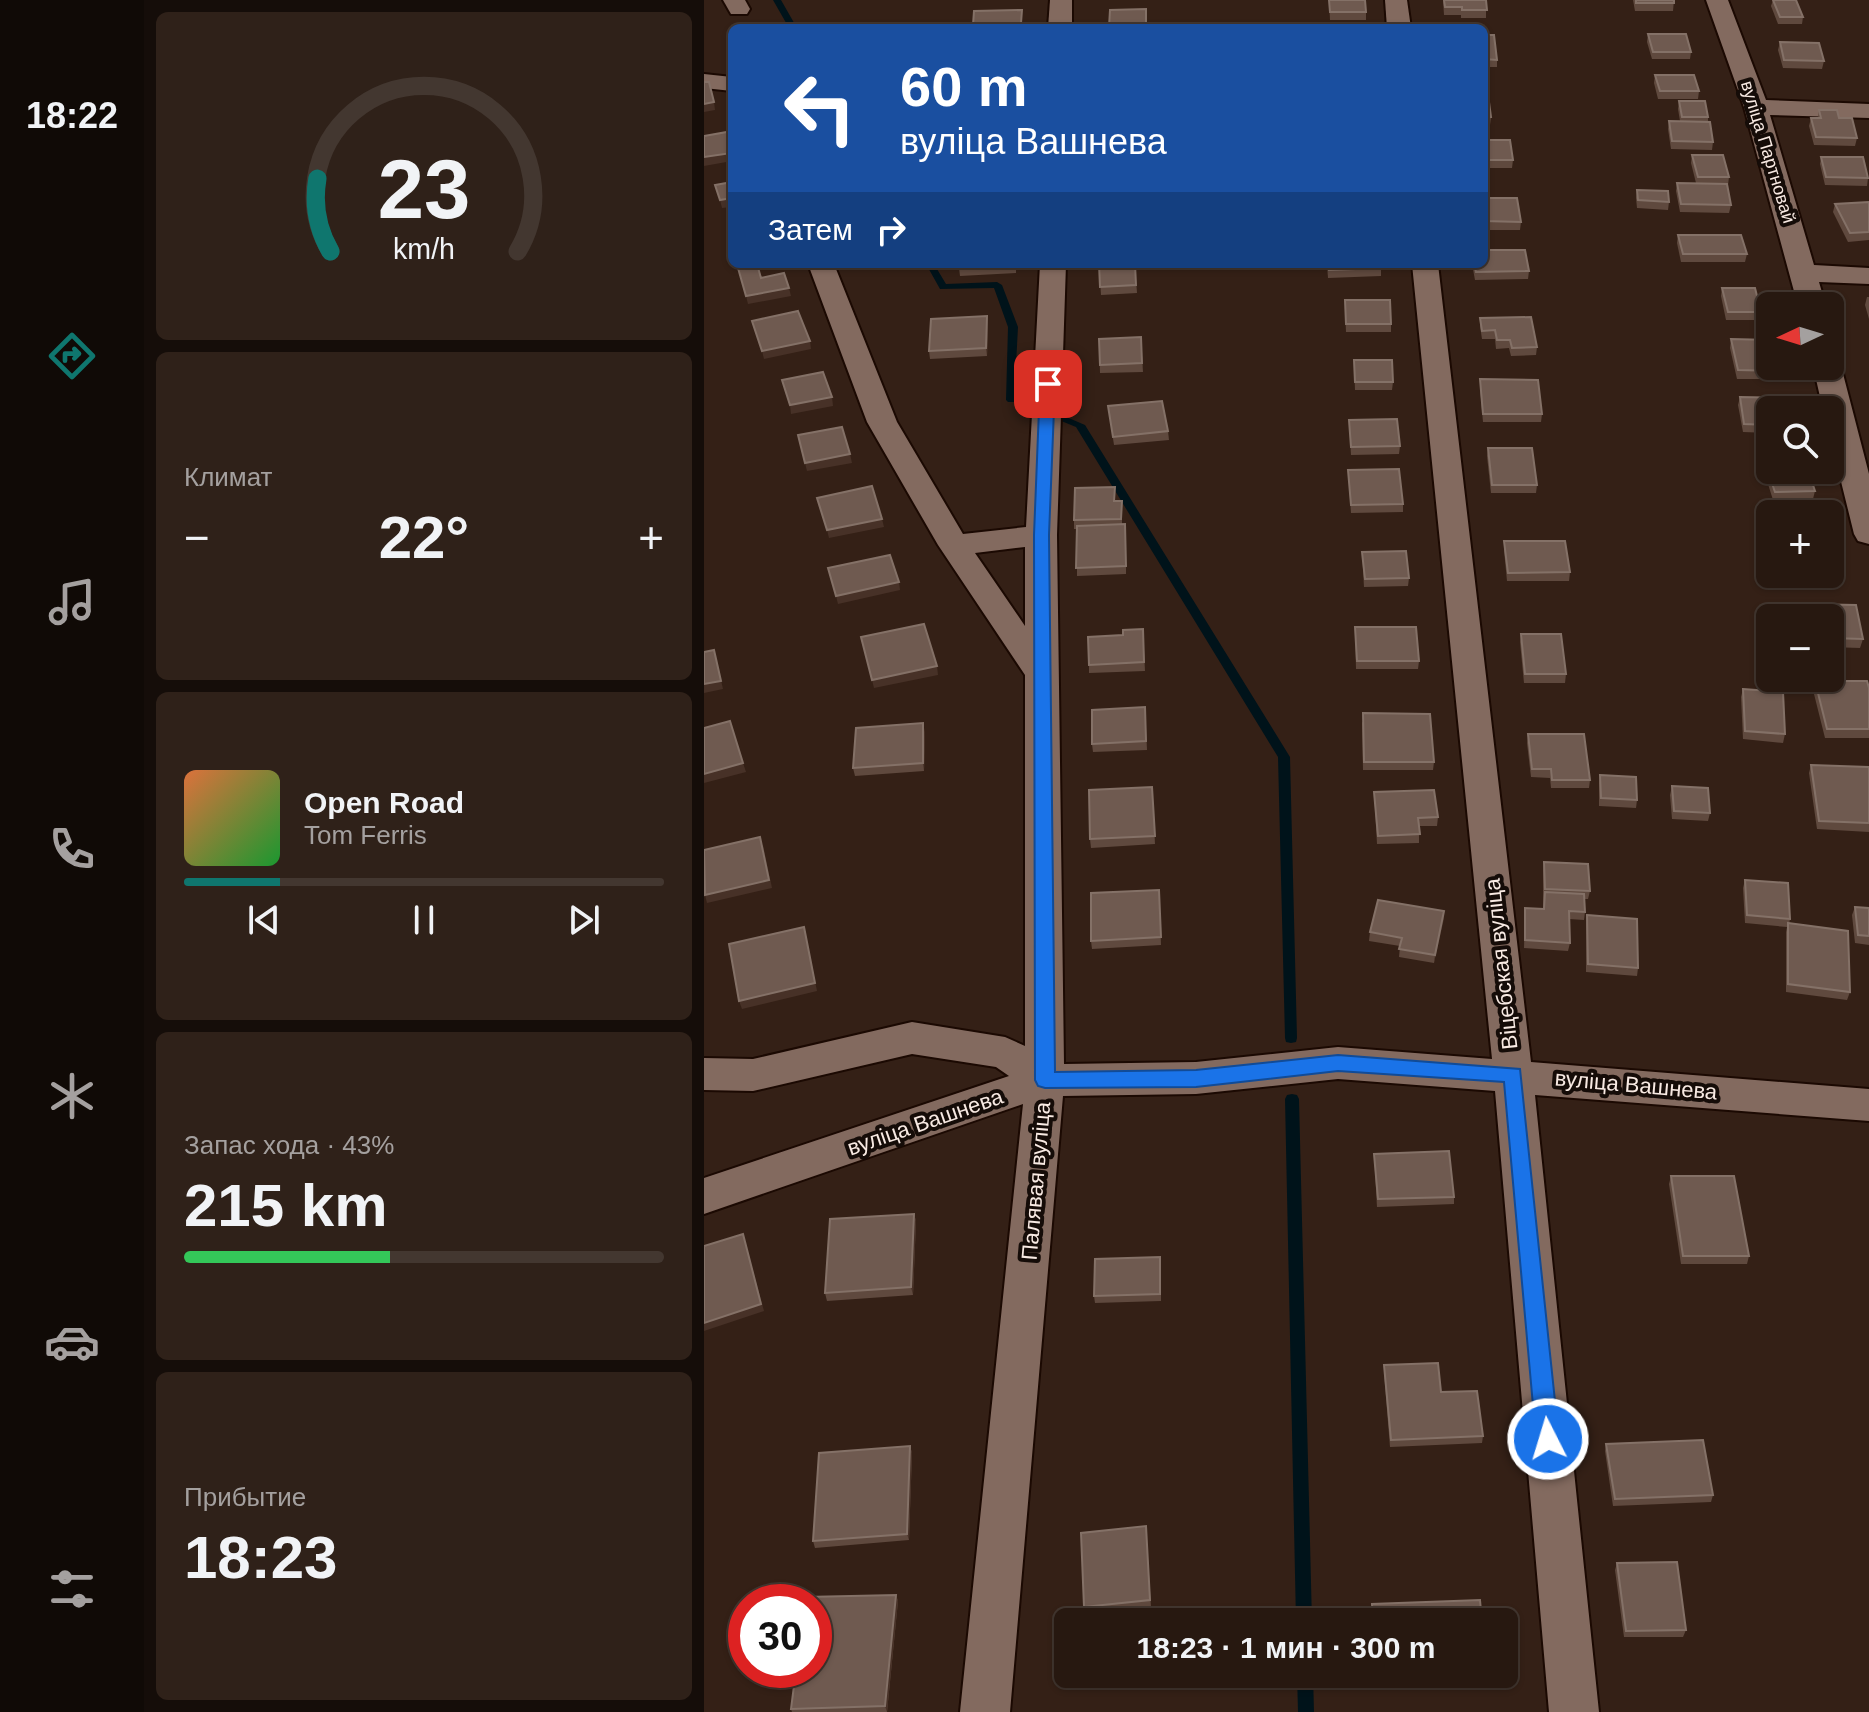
<!DOCTYPE html>
<html lang="ru">
<meta charset="utf-8">
<style>
:root{--surface:#271810;--page:#2f2119;--text:#f1f3f6;--muted:#a4a09f;--line:#433730;--accent:#0f766e}
body{margin:0;font-family:Arial,sans-serif;background:var(--page);color:var(--text);height:100vh;display:flex;flex-direction:column;font-size:30px;white-space:nowrap}
*{box-sizing:border-box;margin:0}
p{font-size:26px;color:var(--muted)}
.icon{flex:none;width:44px;height:44px;fill:none;stroke:currentColor;stroke-width:2;stroke-linecap:round;stroke-linejoin:round}
.map{position:relative;flex:1;overflow:hidden}
.side{display:flex;flex-direction:column;gap:12px;padding:12px;background:#150d09;width:560px}
.side>*{flex:none}
.guide{position:absolute;left:24px;top:24px;width:760px;height:244px;border-radius:12px;box-shadow:0 2px 6px #0004,0 0 0 2px var(--line);background:#1a4fa0;color:#fff;overflow:hidden}
.needle{width:52px;rotate:266deg}
.buttons{position:absolute;left:1052px;top:292px;display:grid;gap:16px}
.buttons a{display:grid;place-items:center;width:88px;height:88px;border-radius:12px;background:var(--surface);box-shadow:0 2px 6px #0004,0 0 0 2px var(--line);font-size:40px}
.speed{position:absolute;left:24px;top:1584px;display:flex;gap:16px;font-size:40px;font-weight:700;text-align:center}
.speed>*{display:grid;place-content:center;width:104px;height:104px;border-radius:50%;background:var(--surface);box-shadow:0 2px 6px #0004,0 0 0 2px var(--line);line-height:1}
.speed .limit{border:12px solid #d22;background:#fff;color:#111}
.pin{position:absolute;display:grid;place-items:center;width:68px;height:68px;color:#fff;margin:-34px;border-radius:16px;box-shadow:0 4px 12px #0006}
.me{position:absolute;width:88px;margin:-44px;rotate:355deg;stroke-linejoin:round;filter:drop-shadow(0 0 6px #0008)}
.turn{display:flex;align-items:center;gap:28px;height:168px;padding:0 40px;font-size:36px}
.turn .icon{width:104px;height:104px;stroke-width:2.5}
.turn b{display:block;font-size:56px;line-height:68px}
.then{display:flex;align-items:center;height:76px;padding:0 40px;background:#0003;gap:16px;font-size:30px}
.big{font-size:60px;font-weight:700;line-height:1.1}
.side .widget{flex:1;display:flex;flex-direction:column;justify-content:center;gap:12px;min-width:0;padding:0 28px;border-radius:12px;background:var(--page)}
.side .dial{align-items:center;gap:0}
.dial svg{height:208px;overflow:visible;fill:none;stroke:var(--line);stroke-width:7;stroke-linecap:round;text-anchor:middle}
.dial text{fill:var(--text);stroke:none}
.song{display:flex;align-items:center;gap:24px}
.cover{width:96px;height:96px;border-radius:12px;background:linear-gradient(135deg,hsl(20 70% 55%),hsl(130 70% 35%))}
.played{height:8px;border-radius:4px;background:linear-gradient(90deg,var(--accent) 20%,var(--line) 20%)}
.keys{display:flex;justify-content:space-around;direction:ltr}
.heat{display:flex;justify-content:space-between;align-items:center;font-size:44px;direction:ltr}
.charge{height:12px;border-radius:6px;background:linear-gradient(90deg,#34c759 43%,var(--line) 0)}
.trip{position:absolute;left:350px;top:1608px;width:464px;height:80px;border-radius:12px;background:var(--surface);box-shadow:0 2px 6px #0004,0 0 0 2px var(--line);font-weight:700;line-height:80px;text-align:center}
main{display:flex;flex:1;min-height:0}
.menu{display:flex;flex-direction:column;width:144px;justify-content:space-around;align-items:center;background:#100a06;color:var(--muted)}
.menu .icon{width:56px;height:56px}
.menu .active{color:var(--accent)}
.menu b{font-size:36px;color:var(--text)}
.map>svg:first-child{display:block}
.lines{fill:none;stroke-linecap:round;stroke-linejoin:round}
.stream{fill:#00131a;fill-rule:evenodd}
.minor-casing{stroke:#1b0902;stroke-width:4}
.minor{fill:#836a5f;fill-rule:evenodd}
.wall{fill:#5f493e}
.shaded-wall{fill:#473127}
.building{fill:#6f5a50;stroke:#847167;stroke-width:2}
.route{fill:#1a73e8;stroke:#114b97;stroke-width:2}
.labels{text-anchor:middle;dominant-baseline:central;stroke-width:8;stroke-linejoin:round;paint-order:stroke}
.far-street-label{font-size:18px;fill:#f8eae3;stroke:#150c08}
.street-label{font-size:22px;fill:#f8eae3;stroke:#150c08}
</style>
<main>
<nav class="menu">
<b>18:22</b>
<svg class="icon active" aria-label="directions" viewBox="0 0 24 24"><path d="M12 3l9 9-9 9-9-9zM9 14v-3h6M13 9l2 2-2 2"/></svg>
<svg class="icon" aria-label="music" viewBox="0 0 24 24"><path d="M9 18V5l10-2v13"/><circle cx="6" cy="18" r="3"/><circle cx="16" cy="16" r="3"/></svg>
<svg class="icon" aria-label="phone" viewBox="0 0 24 24"><path d="M5 4h4l2 5-3 2q2 4 5 5l2-3 5 2v4C11 20 4 13 5 4z"/></svg>
<svg class="icon" aria-label="climate" viewBox="0 0 24 24"><path d="M12 3v18M4 7l16 10M4 17L20 7"/></svg>
<svg class="icon" aria-label="car" viewBox="0 0 24 24"><path d="M5 17H2v-5l4-1 3-4h7l3 4 3 1v5h-3M9 17h6M6 11h13"/><circle cx="7" cy="17" r="2"/><circle cx="17" cy="17" r="2"/></svg>
<svg class="icon" aria-label="filters" viewBox="0 0 24 24"><path d="M4 7h16M4 17h16"/><circle cx="9" cy="7" r="2"/><circle cx="15" cy="17" r="2"/></svg>
</nav>
<section class="side">
<div class="widget dial"><svg viewBox="0 0 100 80">
<path d="M14 69A42 42 0 1 1 86 69"/>
<path d="M14 69A42 42 0 0 1 9 41" stroke="#0f766e"/>
<text x="50" y="56" font-size="32" font-weight="700">23</text>
<text x="50" y="72" font-size="11">km/h</text>
</svg></div>
<div class="widget"><p>Климат</p>
<div class="heat"><a>−</a><b class="big">22°</b><a>+</a></div>
</div>
<div class="widget">
<div class="song"><i class="cover"></i><div><b>Open Road</b><p>Tom Ferris</p></div></div>
<div class="played"></div>
<div class="keys"><svg class="icon" aria-label="previous" viewBox="0 0 24 24"><path d="M18 5L8 12l10 7zM5 5v14"/></svg><svg class="icon" aria-label="pause" viewBox="0 0 24 24"><path d="M8 5v14M16 5v14"/></svg><svg class="icon" aria-label="next" viewBox="0 0 24 24"><path d="M6 5l10 7-10 7zM19 5v14"/></svg></div>
</div>
<div class="widget"><p>Запас хода · 43%</p><b class="big">215 km</b><div class="charge"></div></div>
<div class="widget"><p>Прибытие</p><b class="big">18:23</b></div>
</section>
<div class="map">
<svg width="1165" height="1712" viewBox="0 0 1165 1712">
<rect width="100%" height="100%" fill="#342016"/>
<g class="lines">
<g class="stream">
<path d="M69,0H77L93,28H85Z"/>
<path d="M222,264H230L242,284L293,282L298,285L314,327L310,402H304L302,400L304,327L290,288L236,289Z"/>
<path d="M353,413L381,425L586,757L593,1038L592,1042L587,1043L582,1042L581,1038L574,757L372,427L350,418V414Z"/>
<path d="M588,1094L593,1095L595,1099L608,1622H592L581,1099L583,1095Z"/>
<path d="M593,1674H609L610,1712H594Z"/>
</g>
<defs>
<g id="minor">
<path d="M19,0H41L46,9L43,14H27Z"/>
<path d="M346,0H368V28H344Z"/>
<path d="M681,0H703L707,28H683Z"/>
<path d="M1002,0H1024L1062,100L1165,104V118L1066,115L1110,265L1165,268V284L1115,282L1122,306H1094L1040,107Z"/>
<path d="M0,74L28,77V91L0,88Z"/>
<path d="M104,264H130L193,422L259,534L322,527L336,264H362L353,535L360,1064L492,1062L634,1047L788,1059L708,264H734L827,1062L1165,1089V1121L831,1095L895,1712H845L791,1091L634,1079L492,1094L359,1096L306,1712H256L319,1104L0,1214V1178L305,1076L292,1067L208,1054L49,1091L0,1090V1058L49,1059L208,1022L301,1037L321,1046V675L234,545L163,422ZM321,547V626L271,553Z"/>
<path d="M1126,358L1133,360L1137,366L1165,474V544L1154,541L1150,534L1126,437V410H1119L1109,366H1126Z"/>
</g>
</defs>
<use href="#minor" class="minor-casing"/>
<use href="#minor" class="minor"/>
</g>
<g class="wall">
<path d="M625,0L662,12V20H626Z"/>
<path d="M739,0H782V18H757V15H740Z"/>
<path d="M929,0H970L969,11H931Z"/>
<path d="M1069,0H1092L1099,17L1098,24H1074L1067,6Z"/>
<path d="M442,9V28H405L406,10Z"/>
<path d="M318,17V28H269V25Z"/>
<path d="M944,34L987,52L986,59H948L943,42Z"/>
<path d="M780,35L793,60V67H780Z"/>
<path d="M1076,42L1120,61L1118,69L1079,68L1074,50Z"/>
<path d="M951,75L995,91L994,99H954L950,83Z"/>
<path d="M975,101L1004,117V122L1009,142L1008,150L967,149L964,129L965,121H976L974,109Z"/>
<path d="M780,102L787,117L786,125H780Z"/>
<path d="M1115,110L1135,118L1153,138L1151,146L1110,145L1105,126L1107,118H1114Z"/>
<path d="M780,140L809,160L808,168H780Z"/>
<path d="M988,155L1025,177L1024,185H1023L1027,205L1025,213L976,212L972,191L973,183H992L987,163Z"/>
<path d="M1117,157L1164,178L1163,186L1121,185L1116,164Z"/>
<path d="M933,190L965,202L964,210L933,208L932,198Z"/>
<path d="M780,198L817,222L816,230H780Z"/>
<path d="M1165,202V240L1144,242L1129,212L1131,204Z"/>
<path d="M974,235L1043,254L1041,262H977L973,243Z"/>
<path d="M312,264V273L256,276L255,268Z"/>
<path d="M395,264H431L433,293L397,295Z"/>
<path d="M623,264H677V276L624,278Z"/>
<path d="M768,264H780L825,271L824,279L771,280Z"/>
<path d="M1018,288L1057,312L1056,320H1022L1017,296Z"/>
<path d="M1163,297H1165V319L1161,305Z"/>
<path d="M641,308L687,324V332H642Z"/>
<path d="M776,318L833,347L832,355L807,356L805,348L792,349L791,339H778L776,326Z"/>
<path d="M284,324L283,356L226,359L225,351Z"/>
<path d="M437,337L439,372L396,373L395,339Z"/>
<path d="M1027,339L1078,371L1076,379H1033L1026,348Z"/>
<path d="M650,360L689,382L688,390H651Z"/>
<path d="M776,379L838,414L837,422H779L776,388Z"/>
<path d="M1036,397L1066,410V433L1039,432L1034,405Z"/>
<path d="M404,406L464,431L465,440L410,445Z"/>
<path d="M645,420L696,446L695,454L647,455Z"/>
<path d="M784,448L833,485L832,493H787L783,456Z"/>
<path d="M1061,463L1111,491L1109,499L1069,500L1060,471Z"/>
<path d="M644,470L699,504V512L647,513Z"/>
<path d="M411,501H418V524L422,532V574L373,576V529H370V520Z"/>
<path d="M1060,519H1066V554L1058,528Z"/>
<path d="M800,541L866,572L865,581H803L800,550Z"/>
<path d="M658,552L705,578L704,586L660,587Z"/>
<path d="M1098,604L1152,605L1159,639L1156,648L1126,647V618H1097L1096,612Z"/>
<path d="M651,627L715,661L714,669H652Z"/>
<path d="M439,629L441,671L385,673V665L419,635Z"/>
<path d="M817,634L862,674L861,683H820L816,642Z"/>
<path d="M1111,681L1165,688V738H1121L1109,690Z"/>
<path d="M1039,689L1081,734L1079,743L1039,739L1037,697Z"/>
<path d="M441,707L443,750L389,752L388,744Z"/>
<path d="M658,722L730,762L729,770H659Z"/>
<path d="M221,732L220,771L151,776L149,768Z"/>
<path d="M824,734L886,780L885,788H847L846,778L827,777L823,743Z"/>
<path d="M1107,765L1165,767V832L1113,829L1105,773Z"/>
<path d="M896,775L933,800L932,808L895,806V783Z"/>
<path d="M968,786L1006,813L1004,821L968,819L966,795Z"/>
<path d="M448,787L451,844L387,848L386,839Z"/>
<path d="M670,792L734,817L733,826H715V843L673,844Z"/>
<path d="M840,862L886,891L884,899H880L881,912L880,920L865,919L866,943L864,951L820,948L821,908L839,909V870Z"/>
<path d="M1041,880L1086,919L1085,924L1146,992L1143,1000L1082,992V932L1083,927L1041,923L1039,888Z"/>
<path d="M455,890L457,945L388,949L387,941Z"/>
<path d="M1151,907L1165,908V945L1151,943L1148,915Z"/>
<path d="M740,911L730,963L695,957L696,946L665,941L666,932Z"/>
<path d="M883,915L934,968L933,976L882,972V924Z"/>
<path d="M670,1154L750,1197V1204L673,1207Z"/>
<path d="M967,1176L1045,1256L1043,1264H977L965,1184Z"/>
<path d="M210,1214L212,1221L209,1295L123,1301L121,1293Z"/>
<path d="M457,1264V1301L391,1303L390,1296Z"/>
<path d="M680,1365L737,1392L779,1436L778,1443L686,1447L680,1373Z"/>
<path d="M902,1444L1009,1495L1007,1502L909,1506L901,1451Z"/>
<path d="M206,1446L208,1453L205,1540L111,1548L109,1541Z"/>
<path d="M442,1526L447,1607L382,1614L380,1607Z"/>
<path d="M913,1563L982,1630L979,1637H920L911,1570Z"/>
<path d="M192,1595L194,1601L183,1712H88L87,1709Z"/>
<path d="M671,1674H782L781,1679L672,1683Z"/>
</g>
<g class="shaded-wall">
<path d="M10,102L11,110L0,112V104Z"/>
<path d="M28,153V161L0,166V157Z"/>
<path d="M28,198V207L18,208L16,200Z"/>
<path d="M85,288L87,296L44,304L42,296Z"/>
<path d="M283,316L284,324L283,356L282,348Z"/>
<path d="M106,341L107,349L60,359L58,351Z"/>
<path d="M128,397L129,406L87,414L86,405Z"/>
<path d="M146,454L148,463L103,471L101,463Z"/>
<path d="M178,519L180,527L125,538L123,530Z"/>
<path d="M195,582L196,590L134,604L132,596Z"/>
<path d="M10,650L19,689L0,693V684Z"/>
<path d="M233,666L234,675L170,688L168,680Z"/>
<path d="M219,723L221,732L220,771L219,763Z"/>
<path d="M39,763L42,772L0,783V774Z"/>
<path d="M59,845L68,888L3,903L1,895Z"/>
<path d="M740,911V919L730,963L731,955Z"/>
<path d="M102,935L113,991L38,1009L35,1001Z"/>
<path d="M210,1214L212,1221L209,1295L207,1287Z"/>
<path d="M39,1234L60,1311L0,1331V1323Z"/>
<path d="M206,1446L208,1453L205,1540L203,1534Z"/>
<path d="M192,1595L194,1601L183,1712L181,1706Z"/>
</g>
<g class="building">
<path d="M625,0H661L662,12H626Z"/>
<path d="M740,0H782L783,10H758V7H741Z"/>
<rect x="932" y="0" width="38" height="3"/>
<path d="M1069,0H1092L1099,17H1076Z"/>
<path d="M442,9V26L405,27L406,10Z"/>
<path d="M318,10L317,23L269,25L270,11Z"/>
<path d="M944,34H982L987,52H949Z"/>
<path d="M780,35H790L793,60L780,59Z"/>
<path d="M1076,42L1115,43L1120,61L1080,60Z"/>
<path d="M951,75H990L995,91H956Z"/>
<path d="M0,82H5L10,102L0,104Z"/>
<path d="M975,101H1001L1004,117H978Z"/>
<path d="M780,102H785L787,117H780Z"/>
<path d="M1115,110H1133L1135,118H1148L1153,138L1112,137L1107,118H1117Z"/>
<path d="M965,121L1006,122L1009,142L968,141Z"/>
<path d="M23,132L28,148V153L0,157V136Z"/>
<path d="M780,140H806L809,160H780Z"/>
<path d="M988,155H1019L1025,177H994Z"/>
<path d="M1117,157H1159L1164,178L1122,177Z"/>
<path d="M28,182V198L16,200L11,185Z"/>
<path d="M973,183L1023,184L1027,205L977,204Z"/>
<path d="M933,190L964,191L965,202L934,200Z"/>
<path d="M780,198H813L817,222L780,221Z"/>
<path d="M1165,202V232L1146,233L1131,204Z"/>
<path d="M974,235H1037L1043,254H979Z"/>
<path d="M780,250H821L825,271L772,272L770,264H780Z"/>
<path d="M53,264L57,278L80,273L85,288L42,296L34,268Z"/>
<path d="M255,264H311V265L255,268Z"/>
<path d="M395,264H431L432,285L396,287Z"/>
<path d="M624,264H677L678,268L625,270Z"/>
<path d="M1018,288H1051L1057,312H1024Z"/>
<path d="M641,300H686L687,324H642Z"/>
<path d="M94,311L106,341L58,351L48,321Z"/>
<path d="M283,316L282,348L225,351L227,319Z"/>
<path d="M827,317L833,347L808,348L806,340H793L791,330L778,331L776,318Z"/>
<path d="M437,337L438,363L396,365L395,339Z"/>
<path d="M1027,339L1066,340V366H1076L1078,371L1034,370Z"/>
<path d="M650,360H688L689,382H651Z"/>
<path d="M119,372L128,397L86,405L78,380Z"/>
<path d="M776,379L834,380L838,414H779Z"/>
<path d="M1036,397L1084,398L1086,410H1066V425L1040,424Z"/>
<path d="M458,401L464,431L409,437L404,406Z"/>
<path d="M693,419L696,446L647,447L645,420Z"/>
<path d="M138,427L146,454L101,463L94,435Z"/>
<path d="M784,448H828L833,485H788Z"/>
<path d="M1061,463H1066V470H1104L1111,491L1071,492Z"/>
<path d="M695,469L699,504L647,505L644,470Z"/>
<path d="M168,486L178,519L123,530L113,498Z"/>
<path d="M411,487L410,501H418L417,519L370,520L371,488Z"/>
<path d="M1060,519H1066V539Z"/>
<path d="M421,524L422,566L372,568L373,526Z"/>
<path d="M800,541H861L866,572L804,573Z"/>
<path d="M702,551L705,578L661,579L658,552Z"/>
<path d="M186,555L195,582L132,596L124,568Z"/>
<path d="M1098,604L1152,605L1159,639L1126,638V618H1101Z"/>
<path d="M220,624L233,666L168,680L157,637Z"/>
<path d="M651,627H712L715,661H653Z"/>
<path d="M439,629L440,662L385,665L384,637L419,635V630Z"/>
<path d="M817,634H857L862,674H821Z"/>
<path d="M10,650L17,681L0,684V652Z"/>
<path d="M1111,681H1163L1165,688V729H1123Z"/>
<path d="M1039,689L1079,692L1081,734L1041,731Z"/>
<path d="M441,707L442,741L388,744V710Z"/>
<path d="M659,713L726,714L730,762H660Z"/>
<path d="M26,721L39,763L0,774V728Z"/>
<path d="M219,723V763L149,768L152,728Z"/>
<path d="M824,734H880L886,780H848L847,769H828Z"/>
<path d="M1107,765L1165,767V823L1115,821Z"/>
<path d="M896,775L932,777L933,800L897,798Z"/>
<path d="M968,786L1004,788L1006,813L970,811Z"/>
<path d="M448,787L451,836L386,839L385,790Z"/>
<path d="M730,790L734,817L714,818L716,834L674,836L670,792Z"/>
<path d="M56,837L65,880L1,895L0,850Z"/>
<path d="M840,862L884,864L886,891L841,889Z"/>
<path d="M1041,880L1084,883L1086,919L1043,915Z"/>
<path d="M455,890L457,937L387,941V893Z"/>
<path d="M841,892L880,894L881,912L865,911L866,943L821,940V908L840,909Z"/>
<path d="M674,900L740,911L731,955L695,949L698,938L666,932Z"/>
<path d="M1151,907L1165,908V936L1154,935Z"/>
<path d="M883,915L933,919L934,968L884,964Z"/>
<path d="M1084,923L1144,931L1146,992L1084,984Z"/>
<path d="M100,927L111,983L35,1001L25,944Z"/>
<path d="M745,1151L750,1197L674,1199L670,1154Z"/>
<path d="M967,1176H1030L1045,1256H979Z"/>
<path d="M210,1214L207,1287L121,1293L126,1219Z"/>
<path d="M39,1234L57,1304L0,1323V1246Z"/>
<path d="M456,1257V1294L390,1296L391,1259Z"/>
<path d="M734,1363L737,1392L773,1391L779,1436L687,1440L680,1365Z"/>
<path d="M999,1440L1009,1495L911,1499L902,1444Z"/>
<path d="M206,1446L203,1534L109,1541L115,1453Z"/>
<path d="M442,1526L446,1600L380,1607L377,1533Z"/>
<path d="M973,1562L982,1630L922,1631L913,1563Z"/>
<path d="M192,1595L181,1706L87,1709L92,1670H110V1602H100L101,1597Z"/>
<path d="M776,1600L778,1622H669L668,1604Z"/>
<path d="M672,1674H741L672,1677Z"/>
</g>
<path class="route" d="M344,380L351,384L345,535L351,1072L492,1070L634,1055L816,1069L855,1439L852,1446L844,1449L836,1446L832,1439L800,1082L634,1071L492,1087L341,1088L334,1086L331,1080L330,535L336,384Z"/>
<g class="labels">
<g class="far-street-label">
<text transform="translate(1064 152) rotate(73)">вуліца Партновай</text>
</g>
<g class="street-label">
<text transform="translate(797 964) rotate(-96)">Віцебская вуліца</text>
<text transform="translate(932 1085) rotate(5)">вуліца Вашнева</text>
<text transform="translate(221 1122) rotate(-19)">вуліца Вашнева</text>
<text transform="translate(332 1181) rotate(-85)">Палявая вуліца</text>
</g>
</g>
</svg>
<div class="buttons">
<a><svg class="needle" viewBox="-14 -14 28 28"><path d="M0-13l5 13h-10z" fill="#e53935"/><path d="M0 13l5-13h-10z" fill="#a4a09f"/></svg></a>
<a><svg class="icon" aria-label="search" viewBox="0 0 24 24"><circle cx="10" cy="10" r="6"/><path d="M15 15l6 6"/></svg></a>
<a>+</a>
<a>−</a>
</div>
<div class="speed"><div class="limit">30</div></div>
<div class="pin" style="left:344px;top:384px;background:#d93025"><svg class="icon" aria-label="arrive" viewBox="0 0 24 24"><path d="M6 21V4h12l-3 4 3 4H6"/></svg></div>
<svg class="me" style="left:844px;top:1439px" viewBox="-20 -20 40 40"><circle r="17" fill="#1a73e8" stroke="#fff" stroke-width="3"/><path d="M0-11L8 9 0 5-8 9z" fill="#fff"/></svg>
<div class="trip">18:23 · 1 мин · 300 m</div>
<div class="guide">
<div class="turn"><svg class="icon" aria-label="left" viewBox="0 0 24 24"><path d="M17 20v-9H6M10 6l-5 5 5 5"/></svg><div><b>60 m</b>вуліца Вашнева</div></div>
<div class="then">Затем<svg class="icon" aria-label="right" viewBox="0 0 24 24"><path d="M7 20v-9h11M14 6l5 5-5 5"/></svg></div>
</div>
</div>
</main>
